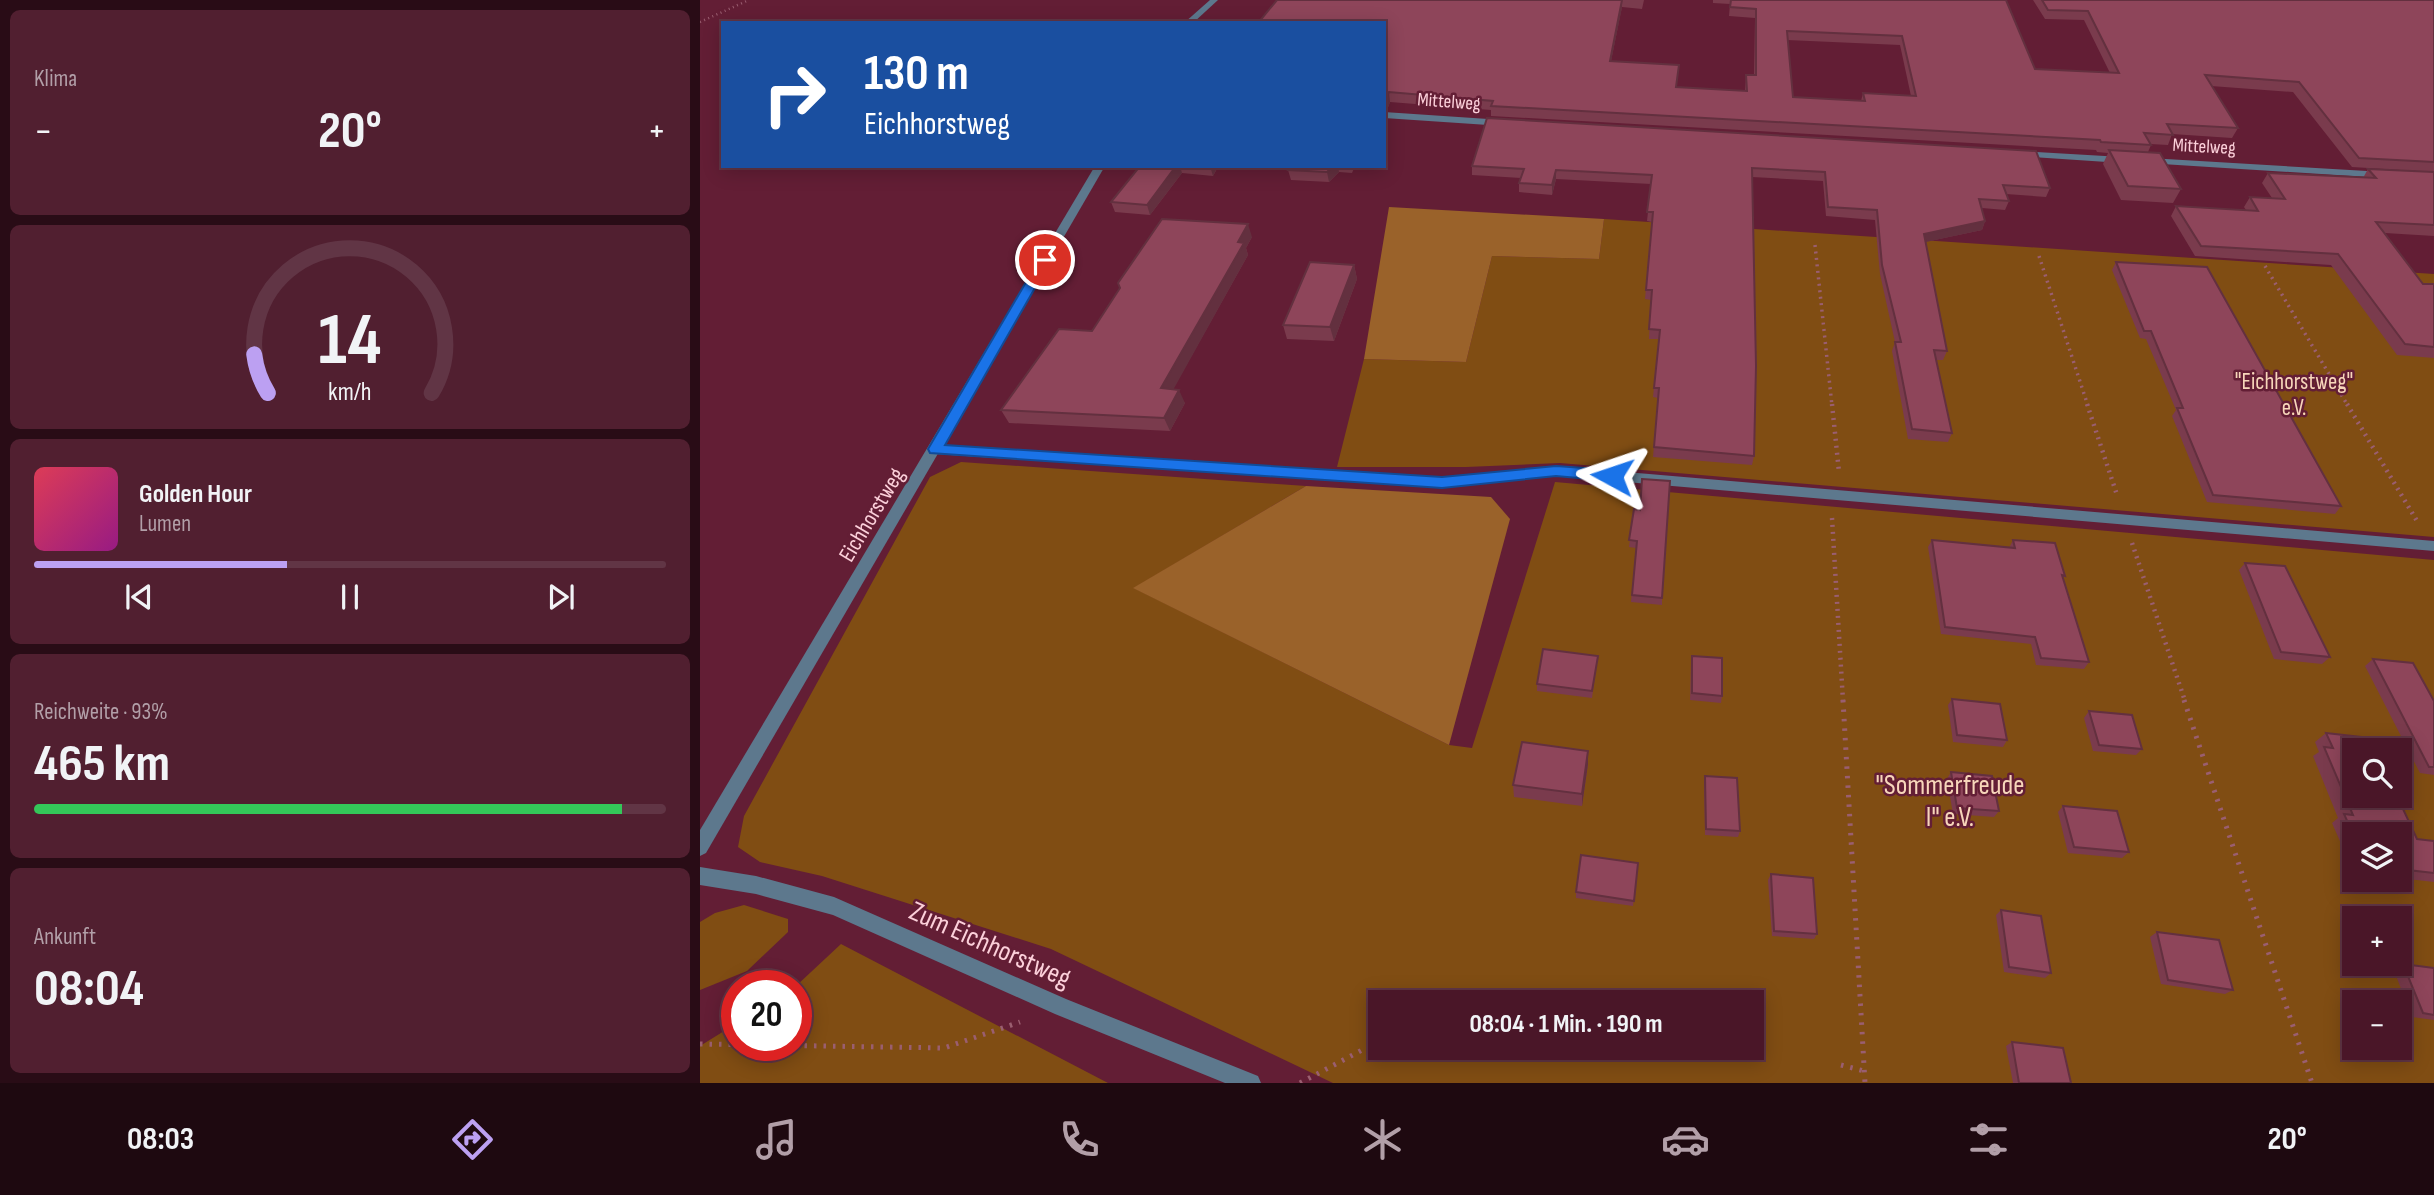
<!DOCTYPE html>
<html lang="de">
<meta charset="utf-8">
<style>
:root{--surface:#4a1628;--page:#511f30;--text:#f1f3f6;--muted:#b29fa8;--line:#613545;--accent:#bca0f2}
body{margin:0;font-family:"Sofia Sans Condensed",sans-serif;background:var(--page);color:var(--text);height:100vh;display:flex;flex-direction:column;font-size:26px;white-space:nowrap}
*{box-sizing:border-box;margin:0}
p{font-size:23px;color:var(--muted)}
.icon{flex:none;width:38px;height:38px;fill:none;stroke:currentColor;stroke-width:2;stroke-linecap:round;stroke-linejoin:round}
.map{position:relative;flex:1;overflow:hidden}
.details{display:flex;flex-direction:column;gap:10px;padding:10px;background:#290c16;width:700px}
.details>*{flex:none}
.hud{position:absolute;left:21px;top:21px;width:665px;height:147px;border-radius:0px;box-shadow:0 4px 18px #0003,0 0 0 2px var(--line);background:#1a4fa0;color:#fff;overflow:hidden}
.buttons{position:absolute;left:1642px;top:738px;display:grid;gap:14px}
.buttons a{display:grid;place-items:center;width:70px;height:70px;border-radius:0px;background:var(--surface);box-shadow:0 4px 18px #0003,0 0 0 2px var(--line);font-size:35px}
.speed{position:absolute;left:21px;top:970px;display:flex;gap:14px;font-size:35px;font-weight:700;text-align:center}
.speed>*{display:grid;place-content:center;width:91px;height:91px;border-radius:50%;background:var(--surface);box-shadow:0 4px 18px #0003,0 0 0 2px var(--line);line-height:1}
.speed .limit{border:10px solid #d22;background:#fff;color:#111}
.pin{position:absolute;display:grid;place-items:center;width:60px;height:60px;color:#fff;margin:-30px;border:4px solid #fff;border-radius:50%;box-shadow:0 2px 7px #0007}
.me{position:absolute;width:77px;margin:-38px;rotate:275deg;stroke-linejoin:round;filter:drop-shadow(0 0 5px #0008)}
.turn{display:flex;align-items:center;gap:24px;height:147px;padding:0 28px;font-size:32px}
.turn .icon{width:91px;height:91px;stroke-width:2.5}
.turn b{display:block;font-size:49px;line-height:60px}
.big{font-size:52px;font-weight:700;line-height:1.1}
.details .widget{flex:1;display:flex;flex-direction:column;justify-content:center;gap:10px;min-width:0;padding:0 24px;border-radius:10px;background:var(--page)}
.details .dial{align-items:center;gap:0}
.dial svg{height:182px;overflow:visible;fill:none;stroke:var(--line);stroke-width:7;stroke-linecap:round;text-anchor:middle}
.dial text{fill:var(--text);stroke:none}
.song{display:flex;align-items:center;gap:21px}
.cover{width:84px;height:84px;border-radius:10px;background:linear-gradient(135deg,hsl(350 70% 55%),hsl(310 70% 35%))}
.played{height:7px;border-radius:4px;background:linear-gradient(90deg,var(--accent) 40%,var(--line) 40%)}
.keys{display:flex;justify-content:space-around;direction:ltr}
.heat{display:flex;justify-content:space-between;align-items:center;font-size:38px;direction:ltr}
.charge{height:10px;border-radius:5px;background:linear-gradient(90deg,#34c759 93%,var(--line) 0)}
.trip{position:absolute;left:668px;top:990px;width:396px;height:70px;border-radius:0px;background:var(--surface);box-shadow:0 4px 18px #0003,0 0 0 2px var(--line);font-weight:700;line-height:70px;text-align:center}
.tabs{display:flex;height:112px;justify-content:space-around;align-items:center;background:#1e0910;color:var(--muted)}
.tabs .icon{width:49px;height:49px}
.tabs .current{color:var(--accent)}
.tabs b{font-size:32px;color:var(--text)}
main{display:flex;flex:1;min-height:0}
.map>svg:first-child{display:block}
.green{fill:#804d13;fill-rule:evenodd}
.forest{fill:#9a622a}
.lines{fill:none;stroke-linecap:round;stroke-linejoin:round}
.path-far3{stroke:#9a5e70;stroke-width:2.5;stroke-dasharray:1 3.5;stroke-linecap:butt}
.path-far2{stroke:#9a5e70;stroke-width:3.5;stroke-dasharray:2 4.5;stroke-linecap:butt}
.path-far1{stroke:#9a5e70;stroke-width:4.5;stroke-dasharray:2 5;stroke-linecap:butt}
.path{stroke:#9a5e70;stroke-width:5;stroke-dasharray:2.5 7;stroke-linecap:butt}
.service{fill:#5d788d;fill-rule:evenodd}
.minor{fill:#5d788d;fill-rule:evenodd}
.wall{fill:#7a3b4d;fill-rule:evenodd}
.shaded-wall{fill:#63303f}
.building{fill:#8e455a;stroke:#63303f;stroke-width:2;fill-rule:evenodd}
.route{fill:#1a73e8;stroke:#114b97;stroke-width:2}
.labels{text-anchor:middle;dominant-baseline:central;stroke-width:5;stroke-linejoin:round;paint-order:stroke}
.far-street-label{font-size:19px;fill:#fcd0da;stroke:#631e35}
.park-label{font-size:23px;fill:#f7d6ba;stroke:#631e35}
.street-label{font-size:23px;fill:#fcd0da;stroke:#631e35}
.near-park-label{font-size:28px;fill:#f7d6ba;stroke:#631e35}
.near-street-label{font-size:28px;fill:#fcd0da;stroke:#631e35}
</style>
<main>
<section class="details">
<div class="widget"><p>Klima</p>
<div class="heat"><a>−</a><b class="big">20°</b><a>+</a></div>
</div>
<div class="widget dial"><svg viewBox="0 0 100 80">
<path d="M14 69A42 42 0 1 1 86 69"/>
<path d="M14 69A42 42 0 0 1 8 52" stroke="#bca0f2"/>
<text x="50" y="56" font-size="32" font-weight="700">14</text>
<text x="50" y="72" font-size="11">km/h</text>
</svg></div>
<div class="widget">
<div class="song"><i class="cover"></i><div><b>Golden Hour</b><p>Lumen</p></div></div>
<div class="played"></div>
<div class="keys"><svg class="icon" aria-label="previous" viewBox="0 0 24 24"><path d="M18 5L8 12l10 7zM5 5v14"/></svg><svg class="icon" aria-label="pause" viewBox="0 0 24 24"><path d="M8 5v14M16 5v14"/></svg><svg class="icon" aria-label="next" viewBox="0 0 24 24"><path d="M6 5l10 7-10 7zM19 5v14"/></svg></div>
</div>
<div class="widget"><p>Reichweite · 93%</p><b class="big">465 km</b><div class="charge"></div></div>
<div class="widget"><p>Ankunft</p><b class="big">08:04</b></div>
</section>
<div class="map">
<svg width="1734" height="1083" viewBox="0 0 1734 1083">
<rect width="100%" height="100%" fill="#631e35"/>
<g class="green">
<path d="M904,219L1734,274V537L860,463L766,467H637L664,359L766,362L792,256L899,259Z"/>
<path d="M261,462L606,486L434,588L749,745L772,748L855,482L1734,560V1083H633L351,949L122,876L60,862L38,847L44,816L230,477ZM1654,751H1699V796H1654ZM1654,835H1699V880H1654ZM1654,919H1699V964H1654ZM681,1003H1052V1048H681ZM1654,1003H1699V1048H1654Z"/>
<path d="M44,905L88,919V932L47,971L0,990V922L15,913Z"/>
<path d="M141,944L408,1083H0V1046L37,1023V1045H96V986Z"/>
</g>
<g class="forest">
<path d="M689,207L904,219L899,259L792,256L766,362L664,359Z"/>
<path d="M606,486L791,497L810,519L749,745L433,588Z"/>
</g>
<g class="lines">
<path class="path-far3" d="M0,22L49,0"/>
<g class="path-far2">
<path d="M1115,245L1132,406"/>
<path d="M1339,256L1388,406"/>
<path d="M1565,266L1648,406"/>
</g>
<g class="path-far1">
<path d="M1132,404L1139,472"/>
<path d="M1387,404L1417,495"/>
<path d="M1647,404L1717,521"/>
<path d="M1132,518L1143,701"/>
<path d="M1432,543L1485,701"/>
</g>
<g class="path">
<path d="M1143,700L1165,1083"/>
<path d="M1484,700L1612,1083"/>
<path d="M0,1044L244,1048L320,1022"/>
<path d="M1141,1065L1164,1071"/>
<path d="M600,1083L681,1040"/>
</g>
<path class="service" d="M235,444L742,477L856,466L1734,541V551L856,476L742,487L235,454L229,449Z"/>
<g class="minor">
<path d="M510,0H518L493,23H484Z"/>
<path d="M684,112L803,120L807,123L803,126L684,118Z"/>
<path d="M1320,151L1422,157L1427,160L1422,163L1317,156V152Z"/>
<path d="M1449,158L1684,172L1689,175L1684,178L1446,163L1444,161Z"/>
<path d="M395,166H405L6,853L0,856V830Z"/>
<path d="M0,867L56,876L134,897L366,999L558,1076L561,1083H525L355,1014L133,915L56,894L0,885Z"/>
</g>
</g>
<g class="wall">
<path d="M577,0H944L942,9L922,7L911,61L977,87L1045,91L1046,75H1054L1055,18L1029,16L1030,4L1013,3V0H1306L1335,69L1410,73L1384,20L1345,19L1333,0H1734V172L1652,167L1593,92L1511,86L1538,128L1532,138L1472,134L1468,145L1450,144L1451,145L1448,152L1481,189L1473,203L1421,200L1403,164L1408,153L1397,152L1396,150L791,116V110L690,102L687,110H684V23ZM1087,40L1200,45L1211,96L1163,93L1161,101L1093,97Z"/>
<path d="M787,118L1350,188L1346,197L1306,194L1309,201L1305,210L1282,208L1285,221L1282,230L1225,242L1247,351L1243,360H1236L1252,433L1248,442L1208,439L1192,351L1195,342L1180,274L1175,220L1126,216L1123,181L1052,177L1054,456L1052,465L953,457L958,398L953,397L959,339H949L951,300L945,299L952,222L947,221L951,184L856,179L852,195L819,192V183L821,178L772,175V166Z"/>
<path d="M440,166H655L652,173L639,172L629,182L591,180L588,170L518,167L513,176L482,173L450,215L415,212L411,202Z"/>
<path d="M1668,169L1734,172V236L1685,233L1723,284H1734V358L1697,355L1631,265L1495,256L1471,216L1476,206L1546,210L1544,207L1550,197L1572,198L1562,183L1568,173L1663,178Z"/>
<path d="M552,237L546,248L548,255L473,389L485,403L470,431L309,423L301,410L392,331L420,288Z"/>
<path d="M1416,262L1641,506L1635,514L1507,502L1472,416L1476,410L1446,339L1440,338L1412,270Z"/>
<path d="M654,265L657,279L634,341L587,339L583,325Z"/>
<path d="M934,509L962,598V605L931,602L936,548L929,547Z"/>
<path d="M1232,540L1309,548L1313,540L1365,576L1363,578L1389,662L1384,669L1336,665L1331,644L1241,634L1228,547Z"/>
<path d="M1545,563L1630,657L1622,664L1574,659L1539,570Z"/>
<path d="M992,656L1022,696L1021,703L990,700L991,663Z"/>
<path d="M1673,659L1734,701V775L1720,773L1665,666Z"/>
<path d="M897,663L892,698L837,691V684Z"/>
<path d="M1252,699L1307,740L1303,747L1253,742L1248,705Z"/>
<path d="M1389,711L1442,749L1436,755L1393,751L1384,718Z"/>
<path d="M1626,733L1717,839L1734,841V882L1699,878V835H1654V873L1632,823L1638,818L1613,756L1619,752L1615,742Z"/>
<path d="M888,751V764L882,806L814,797L813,785Z"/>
<path d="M1251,772L1299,811L1294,817L1253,814L1247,779Z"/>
<path d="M1005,776L1040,831L1038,837L1005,835L1004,782Z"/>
<path d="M1363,806L1429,852L1422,858L1368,853L1358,812Z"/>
<path d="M938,863L933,906L876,898V892Z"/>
<path d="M1071,874L1117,934L1114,939L1072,936L1068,880Z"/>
<path d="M1301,910L1351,973L1345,978L1304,972L1296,915Z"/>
<path d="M1457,932L1533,990L1525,994L1461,984L1450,937Z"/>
<path d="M1703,964L1734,968V1020L1712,1017L1693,968Z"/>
<path d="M1312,1042L1371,1083H1313L1306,1046Z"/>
</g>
<g class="shaded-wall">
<path d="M922,0V7L909,71L910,61Z"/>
<path d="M689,92L690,102L687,110H684V100Z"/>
<path d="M476,166H480L482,173L450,215L447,205Z"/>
<path d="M510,166H518L513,176Z"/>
<path d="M633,166H638L639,172L629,182L627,172Z"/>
<path d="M856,170V179L852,195V185Z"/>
<path d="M1285,221L1282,230L1221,243L1224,234Z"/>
<path d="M548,224L552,237L546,248L548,255L467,401L461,388Z"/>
<path d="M654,265L657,279L634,341L630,327Z"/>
<path d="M479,390L485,403L470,431L464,418Z"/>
<path d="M888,751V764L882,806V794Z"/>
</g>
<g class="building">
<path d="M577,0H922L910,61L979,65L976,87L1047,91L1046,75H1056V9L1030,7L1031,0H1306L1335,69L1419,73L1388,11L1348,10L1342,0H1734V162L1659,158L1599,82L1505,75L1538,128L1467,124L1473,135L1444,133L1451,145L1401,142L1400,140L791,106L793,101L689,92L685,100H684V23H558ZM1087,31L1202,36L1216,96L1163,93L1165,101L1093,97Z"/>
<path d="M787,118L1336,151L1350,188L1303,185L1309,201L1279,199L1285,221L1224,234L1247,351L1234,350L1252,433L1212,429L1195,342H1201L1182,265L1177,210L1128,207L1125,172L1052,168L1056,366L1054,456L954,447L959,388H954L960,330L949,329L952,290H946L953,212H947L952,175L856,170L852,185L819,183L824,169L772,166Z"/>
<path d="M1409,150L1460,153L1481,189L1428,186Z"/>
<path d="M440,166H476L447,205L411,202Z"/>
<path d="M590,166H633L627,172L588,170Z"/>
<path d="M1668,169L1734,172V225L1676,222L1723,284H1734V347L1705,344L1638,254L1501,246L1476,206L1558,211L1550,197L1585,199L1568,173L1676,178Z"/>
<path d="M462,219L548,224L538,242L544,243L461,388L479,390L464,418L301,410L359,329L392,331L420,288L418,283Z"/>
<path d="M610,262L654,265L630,327L583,325Z"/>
<path d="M1416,262L1507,267L1641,506L1513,495L1477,408H1483L1451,331H1444Z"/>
<path d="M942,479L970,481L962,598L932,595L937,541L929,540L934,509L940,510Z"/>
<path d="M1232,540L1315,548L1313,540L1355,543L1365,576L1362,575L1389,662L1341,658L1335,637L1245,627Z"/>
<path d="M1545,563L1585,566L1630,657L1581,652Z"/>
<path d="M843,649L898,656L892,691L837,684Z"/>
<path d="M992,656L1022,658V696L992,693Z"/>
<path d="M1673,659L1713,663L1734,701V767H1729Z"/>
<path d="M1252,699L1300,704L1307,740L1257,735Z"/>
<path d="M1389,711L1432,715L1442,749L1399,745Z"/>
<path d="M1626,733L1670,738L1676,751H1654V796H1697L1717,839L1734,841V873L1699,869V835H1654V836L1644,814L1653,815L1624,747L1633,748Z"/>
<path d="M822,742L888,751L882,794L813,785Z"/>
<path d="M1251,772L1292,776L1299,811L1257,808Z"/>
<path d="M1005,776L1037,778L1040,831L1006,829Z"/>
<path d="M1363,806L1417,811L1429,852L1374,847Z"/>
<path d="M881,855L938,863L934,901L876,892Z"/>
<path d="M1071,874L1113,878L1117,934L1074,931Z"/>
<path d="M1301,910L1341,916L1351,973L1309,967Z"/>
<path d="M1457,932L1519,940L1533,990L1468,980Z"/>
<path d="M1703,964L1734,968V1015L1723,1013Z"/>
<path d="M1312,1042L1363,1048L1371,1083H1319Z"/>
</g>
<path class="route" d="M345,256L351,260L245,445L742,477L856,466L912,470L919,476L912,481L856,476L742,488L230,453L228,449L339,260Z"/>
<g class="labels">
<g class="far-street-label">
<text transform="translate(749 102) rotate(4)">Mittelweg</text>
<text transform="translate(1504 147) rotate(3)">Mittelweg</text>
</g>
<g class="park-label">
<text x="1594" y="382">"Eichhorstweg"<tspan x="1594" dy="26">e.V.</tspan></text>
</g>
<g class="street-label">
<text transform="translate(172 515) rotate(-59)">Eichhorstweg</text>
</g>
<g class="near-park-label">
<text x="1250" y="785">"Sommerfreude<tspan x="1250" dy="32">I" e.V.</tspan></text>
</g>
<g class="near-street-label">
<text transform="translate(290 945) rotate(24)">Zum Eichhorstweg</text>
</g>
</g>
</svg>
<div class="buttons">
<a><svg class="icon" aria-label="search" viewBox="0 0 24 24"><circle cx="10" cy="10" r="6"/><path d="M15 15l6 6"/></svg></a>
<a><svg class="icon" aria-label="layers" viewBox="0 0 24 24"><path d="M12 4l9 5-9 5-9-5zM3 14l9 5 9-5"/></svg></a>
<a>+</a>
<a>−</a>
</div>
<div class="speed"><div class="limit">20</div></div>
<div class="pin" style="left:345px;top:260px;background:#d93025"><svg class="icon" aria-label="arrive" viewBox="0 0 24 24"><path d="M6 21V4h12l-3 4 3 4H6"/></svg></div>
<svg class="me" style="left:912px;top:476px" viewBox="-20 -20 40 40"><path d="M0-17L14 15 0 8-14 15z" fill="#1a73e8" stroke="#fff" stroke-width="4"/></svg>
<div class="trip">08:04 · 1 Min. · 190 m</div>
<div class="hud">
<div class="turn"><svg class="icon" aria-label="right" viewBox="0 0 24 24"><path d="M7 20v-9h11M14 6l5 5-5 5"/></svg><div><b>130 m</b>Eichhorstweg</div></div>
</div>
</div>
</main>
<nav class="tabs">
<b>08:03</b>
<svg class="icon current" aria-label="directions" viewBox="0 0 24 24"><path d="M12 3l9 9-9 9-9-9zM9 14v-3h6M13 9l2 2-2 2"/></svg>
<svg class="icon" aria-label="music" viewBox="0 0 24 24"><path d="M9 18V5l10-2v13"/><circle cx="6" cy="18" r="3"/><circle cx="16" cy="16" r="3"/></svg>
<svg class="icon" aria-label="phone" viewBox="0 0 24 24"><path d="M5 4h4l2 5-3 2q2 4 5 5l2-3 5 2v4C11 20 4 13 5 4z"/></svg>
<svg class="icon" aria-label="climate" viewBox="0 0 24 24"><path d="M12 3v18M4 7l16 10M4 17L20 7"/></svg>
<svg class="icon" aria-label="car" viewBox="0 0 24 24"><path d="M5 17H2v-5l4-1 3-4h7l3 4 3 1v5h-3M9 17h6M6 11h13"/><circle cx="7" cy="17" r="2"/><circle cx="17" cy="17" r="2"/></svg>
<svg class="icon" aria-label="filters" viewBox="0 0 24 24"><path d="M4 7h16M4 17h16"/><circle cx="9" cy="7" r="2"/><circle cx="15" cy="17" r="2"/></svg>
<b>20°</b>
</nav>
